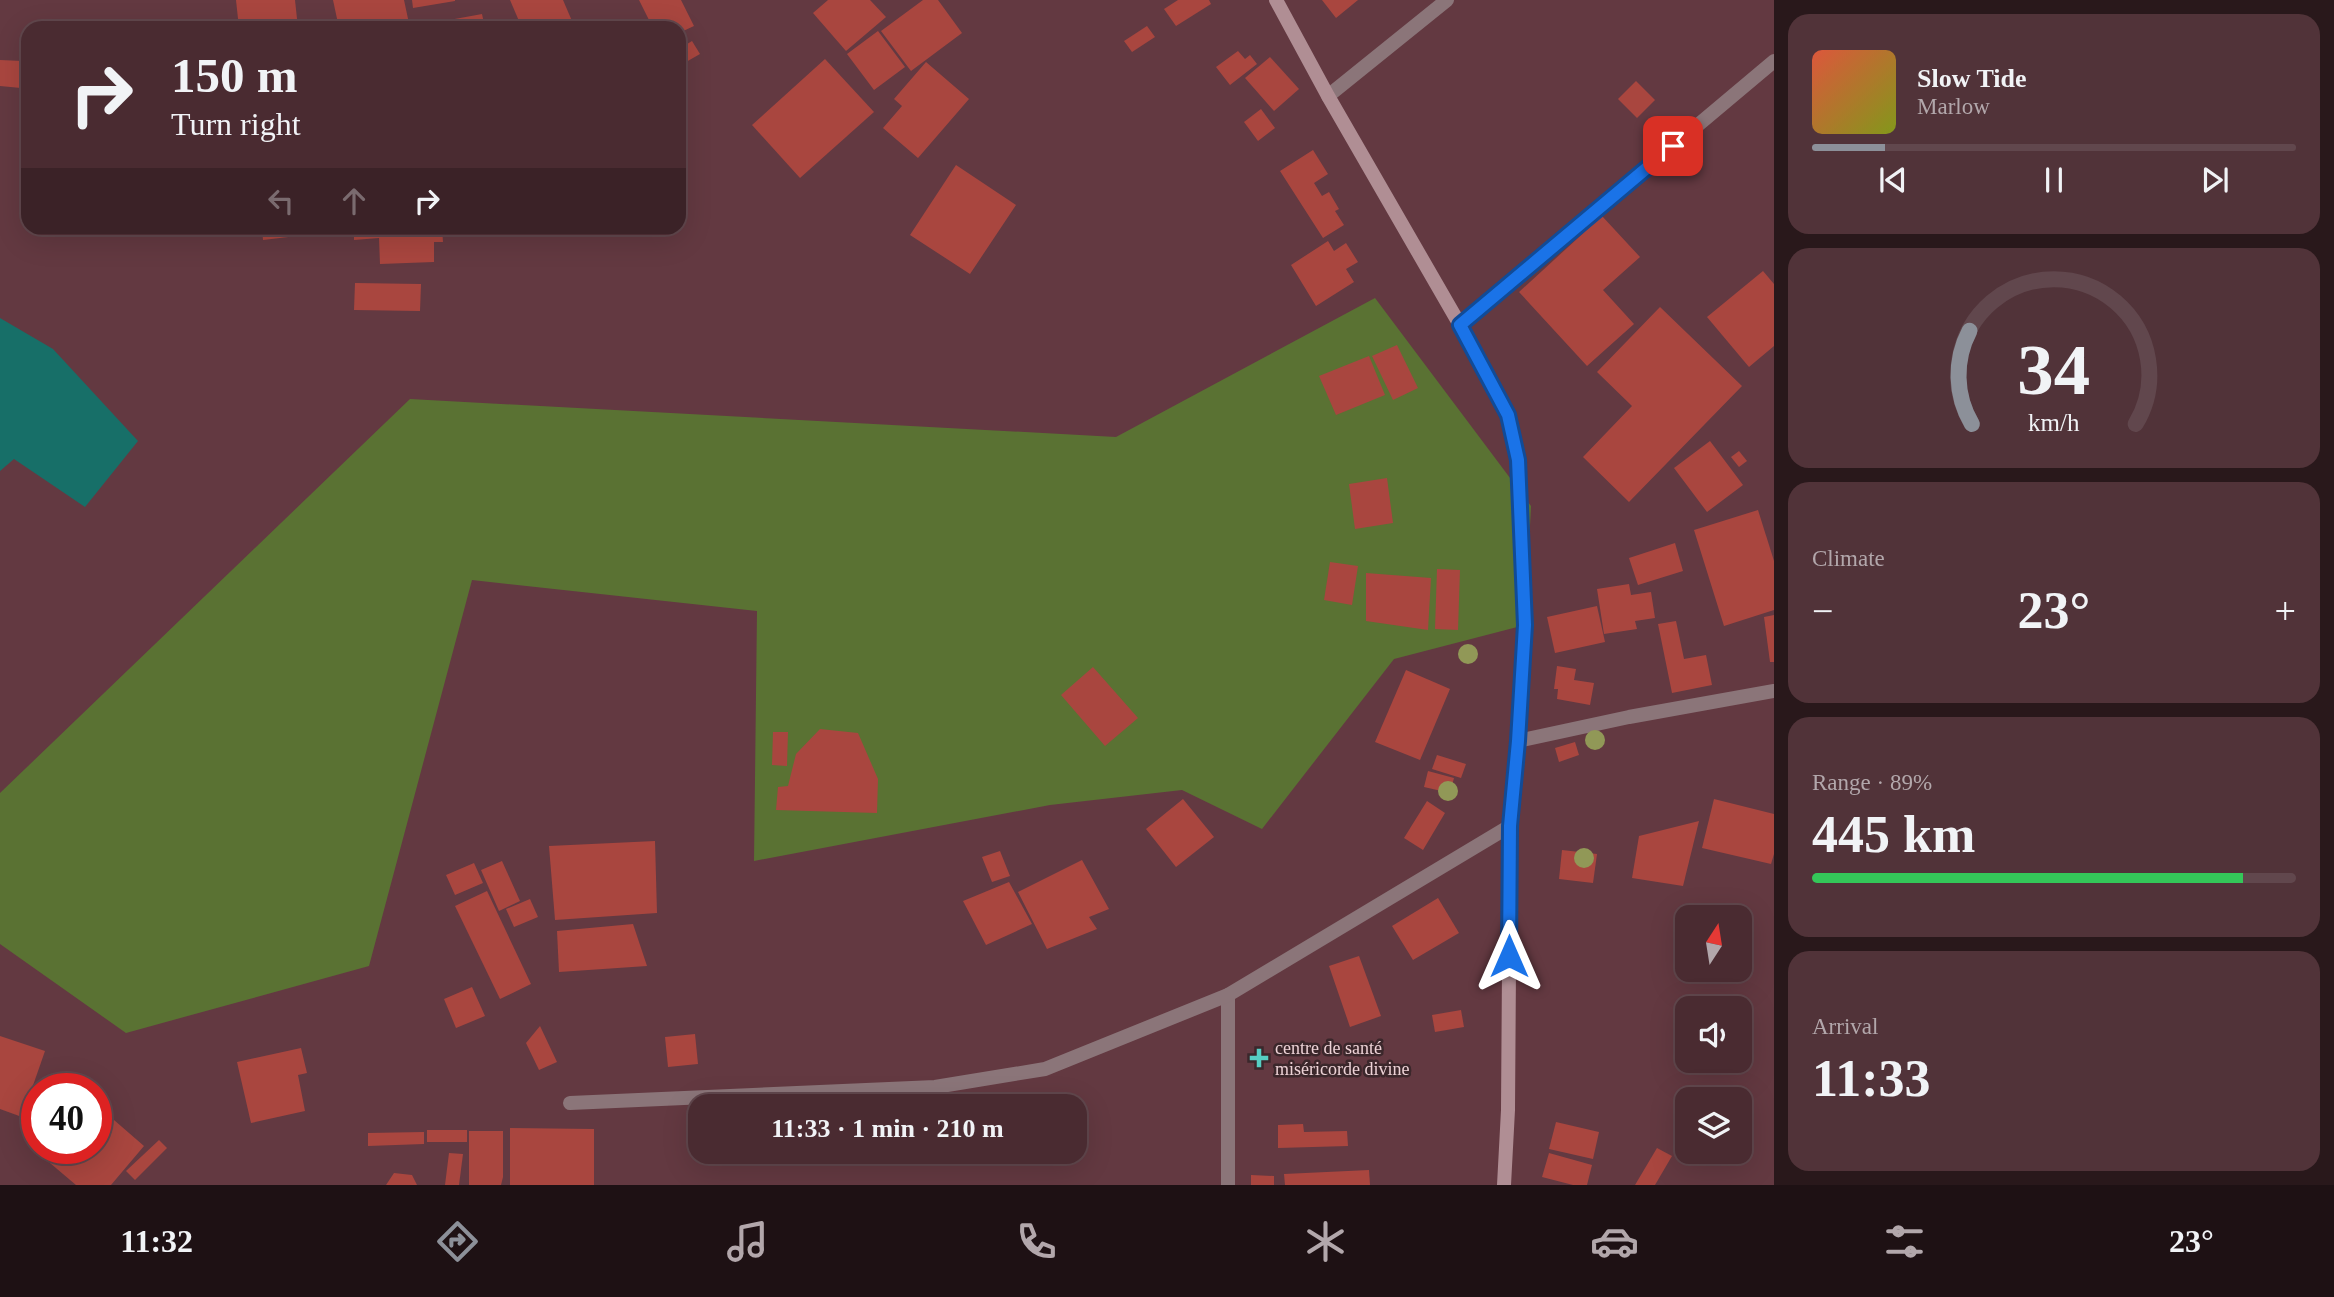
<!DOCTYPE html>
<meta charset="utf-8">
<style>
:root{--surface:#4a2b31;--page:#513339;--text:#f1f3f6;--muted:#b2a7ab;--line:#61474d;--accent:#8c9099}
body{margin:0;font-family:Georgia,serif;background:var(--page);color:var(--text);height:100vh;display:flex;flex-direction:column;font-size:26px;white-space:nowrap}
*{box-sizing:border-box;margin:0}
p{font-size:23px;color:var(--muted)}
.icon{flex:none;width:38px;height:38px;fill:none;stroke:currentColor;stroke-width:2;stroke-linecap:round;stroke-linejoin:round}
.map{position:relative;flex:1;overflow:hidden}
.drawer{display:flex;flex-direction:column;gap:14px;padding:14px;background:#29181b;width:560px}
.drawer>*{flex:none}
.guide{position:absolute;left:21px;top:21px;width:665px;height:214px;border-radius:21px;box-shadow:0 7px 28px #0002,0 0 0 2px var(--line);background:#4a2b31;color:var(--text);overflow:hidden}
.needle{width:46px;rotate:12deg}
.fabs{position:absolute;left:1675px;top:905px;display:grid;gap:14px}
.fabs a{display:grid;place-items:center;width:77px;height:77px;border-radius:14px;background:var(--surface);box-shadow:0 7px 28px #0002,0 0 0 2px var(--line);font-size:35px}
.speed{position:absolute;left:21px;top:1073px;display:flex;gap:14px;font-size:35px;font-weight:700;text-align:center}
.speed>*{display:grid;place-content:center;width:91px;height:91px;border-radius:50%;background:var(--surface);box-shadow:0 7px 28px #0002,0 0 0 2px var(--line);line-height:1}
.speed .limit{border:10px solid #d22;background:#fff;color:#111}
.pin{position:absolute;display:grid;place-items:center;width:60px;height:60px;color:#fff;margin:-30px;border-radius:14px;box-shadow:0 4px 10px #0006}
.me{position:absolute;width:77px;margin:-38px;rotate:0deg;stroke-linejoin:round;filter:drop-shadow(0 0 5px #0008)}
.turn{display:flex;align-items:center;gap:24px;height:147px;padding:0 35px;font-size:32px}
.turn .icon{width:91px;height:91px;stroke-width:2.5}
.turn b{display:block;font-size:49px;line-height:60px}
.lanes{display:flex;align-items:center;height:66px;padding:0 35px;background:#0003;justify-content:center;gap:35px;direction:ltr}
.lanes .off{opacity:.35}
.big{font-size:52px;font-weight:700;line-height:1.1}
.drawer .tile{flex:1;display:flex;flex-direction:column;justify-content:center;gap:10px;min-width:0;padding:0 24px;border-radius:21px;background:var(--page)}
.drawer .dial{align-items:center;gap:0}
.dial svg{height:182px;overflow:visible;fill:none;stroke:var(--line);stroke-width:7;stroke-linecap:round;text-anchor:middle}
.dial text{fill:var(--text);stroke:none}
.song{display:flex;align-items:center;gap:21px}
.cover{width:84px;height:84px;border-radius:10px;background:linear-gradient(135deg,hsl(10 70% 55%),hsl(70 70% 35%))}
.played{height:7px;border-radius:4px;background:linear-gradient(90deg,var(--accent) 15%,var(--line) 15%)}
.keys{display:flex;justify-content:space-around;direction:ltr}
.heat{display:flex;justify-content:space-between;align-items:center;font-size:38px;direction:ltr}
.charge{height:10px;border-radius:5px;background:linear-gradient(90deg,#34c759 89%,var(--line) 0)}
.trip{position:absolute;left:688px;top:1094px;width:399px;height:70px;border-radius:21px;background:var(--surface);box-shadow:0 7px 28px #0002,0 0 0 2px var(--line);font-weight:700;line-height:70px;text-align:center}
.dock{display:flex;height:112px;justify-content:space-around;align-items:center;background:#1e1114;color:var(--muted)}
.dock .icon{width:49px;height:49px}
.dock .selected{color:var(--accent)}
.dock b{font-size:32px;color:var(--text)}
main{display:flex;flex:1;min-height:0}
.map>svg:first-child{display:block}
.green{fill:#5a7233}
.water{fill:#176f68}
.building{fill:#a9463f}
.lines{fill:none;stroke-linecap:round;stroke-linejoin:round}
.street{stroke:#8b7579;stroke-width:14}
.secondary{stroke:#b08e94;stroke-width:14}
.tree{fill:#919857}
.route-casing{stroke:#114b97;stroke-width:18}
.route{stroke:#1a73e8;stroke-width:12}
.poi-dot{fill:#56cec3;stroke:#3b272b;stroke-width:2.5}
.labels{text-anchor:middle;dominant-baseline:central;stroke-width:5;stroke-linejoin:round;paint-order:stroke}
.poi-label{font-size:18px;fill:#edd2d6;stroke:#3b272b;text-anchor:start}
</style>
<main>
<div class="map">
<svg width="1774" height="1185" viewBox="0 0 1774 1185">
<rect width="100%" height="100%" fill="#633941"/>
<path class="green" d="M1375,298L1531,506L1525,625L1394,659L1262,829L1182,790L1050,805L754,861L757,611L472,580L369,966L126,1033L0,944V793L410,399L1116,437Z"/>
<path class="water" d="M0,318L53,349L138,441L85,507L14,459L0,471Z"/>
<g class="building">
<path d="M236,0H295L298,28H239Z"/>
<path d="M333,0H404L410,28H339Z"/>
<path d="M412,0H455V1L413,8Z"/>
<path d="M510,0H563L575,28H522Z"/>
<path d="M639,0H681L694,26L679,33V28H653Z"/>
<path d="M828,0H870L886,17L846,51L813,13Z"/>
<path d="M923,0H938L962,33L911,71L881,31Z"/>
<path d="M1178,0H1209L1211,4L1176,26L1164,9Z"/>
<path d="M1322,0H1358L1336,18Z"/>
<path d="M482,14L485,28H423L422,25Z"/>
<path d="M1147,26L1155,37L1132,52L1124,41Z"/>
<path d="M878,31L905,67L874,90L847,54Z"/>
<path d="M692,41L700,54L679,66V49Z"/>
<path d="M1238,51L1245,59L1250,55L1257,64L1230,85L1216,67Z"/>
<path d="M1270,57L1299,89L1274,111L1245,78Z"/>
<path d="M825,59L874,112L800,178L752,125Z"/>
<path d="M0,60L23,61L21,88L0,86Z"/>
<path d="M926,62L969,99L918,158L883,128L902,106L894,99Z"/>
<path d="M1636,81L1655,100L1637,118L1618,99Z"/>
<path d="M1261,109L1275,128L1258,141L1244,122Z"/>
<path d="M1313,150L1328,174L1314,183L1322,196L1329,192L1339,209L1335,211L1344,225L1323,238L1280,171Z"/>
<path d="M956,165L1016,205L970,274L910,235Z"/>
<path d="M1602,216L1640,257L1603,290L1634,324L1587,366L1519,292Z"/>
<path d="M262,228H321L322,233L263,240Z"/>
<path d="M354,228H442L443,242H434V262L380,264L379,238L354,240Z"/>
<path d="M1328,241L1334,251L1346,243L1358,262L1346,269L1354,282L1316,306L1291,265Z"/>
<path d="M1763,271L1774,284V346L1749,367L1707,317Z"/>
<path d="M355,283L421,284L420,311L354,310Z"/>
<path d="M1660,307L1742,386L1629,502L1583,457L1632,406L1597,372Z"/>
<path d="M1397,345L1418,388L1393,400L1372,356Z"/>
<path d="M1369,356L1385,395L1336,415L1319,376Z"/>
<path d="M1710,441L1743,485L1707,512L1674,468Z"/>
<path d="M1739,451L1747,461L1739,467L1731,457Z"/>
<path d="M1387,478L1393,523L1355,529L1349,484Z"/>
<path d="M1758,510L1774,561V610L1724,626L1694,530Z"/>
<path d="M1675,543L1683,571L1638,585L1629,558Z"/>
<path d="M1330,562L1358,566L1352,605L1324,600Z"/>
<path d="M1437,569L1460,570L1458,630L1435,629Z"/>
<path d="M1366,573L1431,578L1428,630L1366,621Z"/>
<path d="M1629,584L1631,595L1651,592L1655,618L1635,621L1637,629L1604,634L1597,589Z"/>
<path d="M1597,606L1605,642L1555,653L1547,617Z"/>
<path d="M1774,615V662H1770L1764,617Z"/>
<path d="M1676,621L1684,659L1706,655L1712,685L1672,693L1658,624Z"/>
<path d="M1557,666L1576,669L1574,680L1594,683L1590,705L1557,699L1558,689H1554Z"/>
<path d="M1093,667L1138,718L1105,746L1061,695Z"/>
<path d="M1406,670L1450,689L1420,760L1375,742Z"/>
<path d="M820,729L858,733L878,779L877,813L776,810L778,787L788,786L796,754Z"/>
<path d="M773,732H788L787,766L772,765Z"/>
<path d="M1575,742L1579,755L1559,762L1555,748Z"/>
<path d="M1437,755L1466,764L1461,778L1432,769Z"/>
<path d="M1428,771L1454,778L1450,793L1424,787Z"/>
<path d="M1183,799L1214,837L1176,867L1146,829Z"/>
<path d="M1714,799L1774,814V854L1771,864L1702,848Z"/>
<path d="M1427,801L1445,813L1423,850L1404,838Z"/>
<path d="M1699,821L1683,886L1632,878L1639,836Z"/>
<path d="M655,841L657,913L555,920L549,846Z"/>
<path d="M1562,850L1597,854L1593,883L1559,879Z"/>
<path d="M1000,851L1010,876L992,882L982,857Z"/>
<path d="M1082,860L1109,909L1089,917L1097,929L1047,949L1018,892Z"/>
<path d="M502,861L520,901L499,911L481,870Z"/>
<path d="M474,863L483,883L455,895L446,875Z"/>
<path d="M1009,882L1032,924L986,945L963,901Z"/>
<path d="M487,891L531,984L500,999L455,906Z"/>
<path d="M1438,898L1459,933L1413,960L1392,926Z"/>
<path d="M530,899L538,917L514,927L506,909Z"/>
<path d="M633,924L647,966L559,972L557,931Z"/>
<path d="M1359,956L1381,1016L1350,1027L1329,966Z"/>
<path d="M472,987L485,1016L456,1028L444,999Z"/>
<path d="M1461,1010L1464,1027L1435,1032L1432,1015Z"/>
<path d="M540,1026L557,1062L539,1070L526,1043Z"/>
<path d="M695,1034L698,1064L668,1067L665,1037Z"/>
<path d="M0,1036L45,1051L22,1117L0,1109Z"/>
<path d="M301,1048L307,1073L298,1075L305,1111L251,1123L237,1062Z"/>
<path d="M99,1107L144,1146L111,1185H76L50,1163L64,1148H96V1110Z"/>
<path d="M1556,1122L1599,1132L1593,1159L1549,1149Z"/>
<path d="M1303,1124L1304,1132L1347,1131L1348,1146L1278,1148V1125Z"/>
<path d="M510,1128L594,1129V1185H510Z"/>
<rect x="427" y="1130" width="40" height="12"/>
<path d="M469,1131H503V1177L501,1185H469Z"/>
<path d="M424,1132V1144L368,1146V1133Z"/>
<path d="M159,1140L167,1148L135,1180L126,1171Z"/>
<path d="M1657,1148L1672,1156L1655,1185H1635Z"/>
<path d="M449,1153L463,1154L459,1185H445Z"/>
<path d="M1549,1153L1592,1165L1587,1185H1573L1542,1177Z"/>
<path d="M1369,1170L1370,1185H1285L1284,1174Z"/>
<path d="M394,1173L412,1175L417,1185H386Z"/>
<path d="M1251,1175L1274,1176V1185H1251Z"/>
</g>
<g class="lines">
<g class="street">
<path d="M1328,96L1447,0"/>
<path d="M1460,325L1774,61"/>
<path d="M1518,741L1629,717L1774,691"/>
<path d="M1228,995V1185"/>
<path d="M570,1103L935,1087L1045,1069L1228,995L1510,826"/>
</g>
<path class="secondary" d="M1276,0L1328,96L1460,325L1508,415L1518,460L1525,625L1518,741L1510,826L1508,1110L1504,1185"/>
</g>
<g class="tree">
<circle cx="1468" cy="654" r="10"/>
<circle cx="1595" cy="740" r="10"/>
<circle cx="1448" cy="791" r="10"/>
<circle cx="1584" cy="858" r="10"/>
</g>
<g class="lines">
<defs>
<path id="route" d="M1509,956L1510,826L1518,741L1525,625L1518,460L1508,415L1460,325L1673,146"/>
</defs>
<use href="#route" class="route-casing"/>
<use href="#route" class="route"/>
</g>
<path class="poi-dot" d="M1255.5 1047.5h7v7h7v7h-7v7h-7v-7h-7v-7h7z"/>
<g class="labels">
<g class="poi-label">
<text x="1275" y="1048">centre de santé<tspan x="1275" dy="21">miséricorde divine</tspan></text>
</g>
</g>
</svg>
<div class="fabs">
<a><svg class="needle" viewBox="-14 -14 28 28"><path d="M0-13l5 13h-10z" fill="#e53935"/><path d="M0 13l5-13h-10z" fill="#b2a7ab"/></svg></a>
<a><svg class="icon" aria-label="sound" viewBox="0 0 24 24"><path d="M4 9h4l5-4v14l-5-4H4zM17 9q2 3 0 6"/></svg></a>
<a><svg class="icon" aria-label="layers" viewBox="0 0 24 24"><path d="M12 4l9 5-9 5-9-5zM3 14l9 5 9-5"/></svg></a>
</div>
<div class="speed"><div class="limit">40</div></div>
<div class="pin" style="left:1673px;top:146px;background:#d93025"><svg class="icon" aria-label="arrive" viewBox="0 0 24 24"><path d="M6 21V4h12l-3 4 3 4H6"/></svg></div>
<svg class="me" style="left:1509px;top:956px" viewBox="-20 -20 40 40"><path d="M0-17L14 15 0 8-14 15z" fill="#1a73e8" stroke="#fff" stroke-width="4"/></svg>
<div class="trip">11:33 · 1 min · 210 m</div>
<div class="guide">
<div class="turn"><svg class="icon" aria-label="right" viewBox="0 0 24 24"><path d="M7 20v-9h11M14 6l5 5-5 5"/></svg><div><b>150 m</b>Turn right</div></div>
<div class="lanes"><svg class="icon off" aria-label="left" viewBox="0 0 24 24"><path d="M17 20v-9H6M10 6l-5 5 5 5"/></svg><svg class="icon off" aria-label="ahead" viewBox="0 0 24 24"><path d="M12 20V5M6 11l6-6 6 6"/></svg><svg class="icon" aria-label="right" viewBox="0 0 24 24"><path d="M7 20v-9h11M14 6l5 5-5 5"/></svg></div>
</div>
</div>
<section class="drawer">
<div class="tile">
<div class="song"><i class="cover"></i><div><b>Slow Tide</b><p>Marlow</p></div></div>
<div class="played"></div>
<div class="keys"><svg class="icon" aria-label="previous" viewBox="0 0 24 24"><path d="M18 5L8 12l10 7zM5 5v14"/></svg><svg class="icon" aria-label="pause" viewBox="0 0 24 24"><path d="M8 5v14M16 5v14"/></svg><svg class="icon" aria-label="next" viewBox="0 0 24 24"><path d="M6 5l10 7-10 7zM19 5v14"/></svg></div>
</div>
<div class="tile dial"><svg viewBox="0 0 100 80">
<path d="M14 69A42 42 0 1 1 86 69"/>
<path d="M14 69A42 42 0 0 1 13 28" stroke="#8c9099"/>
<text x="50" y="56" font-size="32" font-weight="700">34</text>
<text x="50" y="72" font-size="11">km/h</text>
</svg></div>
<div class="tile"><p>Climate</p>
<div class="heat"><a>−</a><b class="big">23°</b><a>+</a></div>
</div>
<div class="tile"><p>Range · 89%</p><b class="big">445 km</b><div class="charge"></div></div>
<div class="tile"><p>Arrival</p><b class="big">11:33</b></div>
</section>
</main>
<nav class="dock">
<b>11:32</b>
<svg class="icon selected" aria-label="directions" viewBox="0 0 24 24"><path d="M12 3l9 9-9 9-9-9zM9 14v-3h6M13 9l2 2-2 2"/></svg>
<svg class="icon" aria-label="music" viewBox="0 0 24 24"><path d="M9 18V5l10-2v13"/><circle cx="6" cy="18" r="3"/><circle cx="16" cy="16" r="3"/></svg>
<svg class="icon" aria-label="phone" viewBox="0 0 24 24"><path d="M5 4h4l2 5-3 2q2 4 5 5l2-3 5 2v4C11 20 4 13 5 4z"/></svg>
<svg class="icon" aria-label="climate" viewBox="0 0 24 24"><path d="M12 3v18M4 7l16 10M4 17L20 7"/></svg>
<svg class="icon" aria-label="car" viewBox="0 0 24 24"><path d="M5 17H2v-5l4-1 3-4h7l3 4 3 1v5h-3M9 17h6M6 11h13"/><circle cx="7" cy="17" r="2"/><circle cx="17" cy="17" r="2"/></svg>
<svg class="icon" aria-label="filters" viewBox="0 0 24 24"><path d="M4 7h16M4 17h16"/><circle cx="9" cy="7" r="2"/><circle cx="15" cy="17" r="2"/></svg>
<b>23°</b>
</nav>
